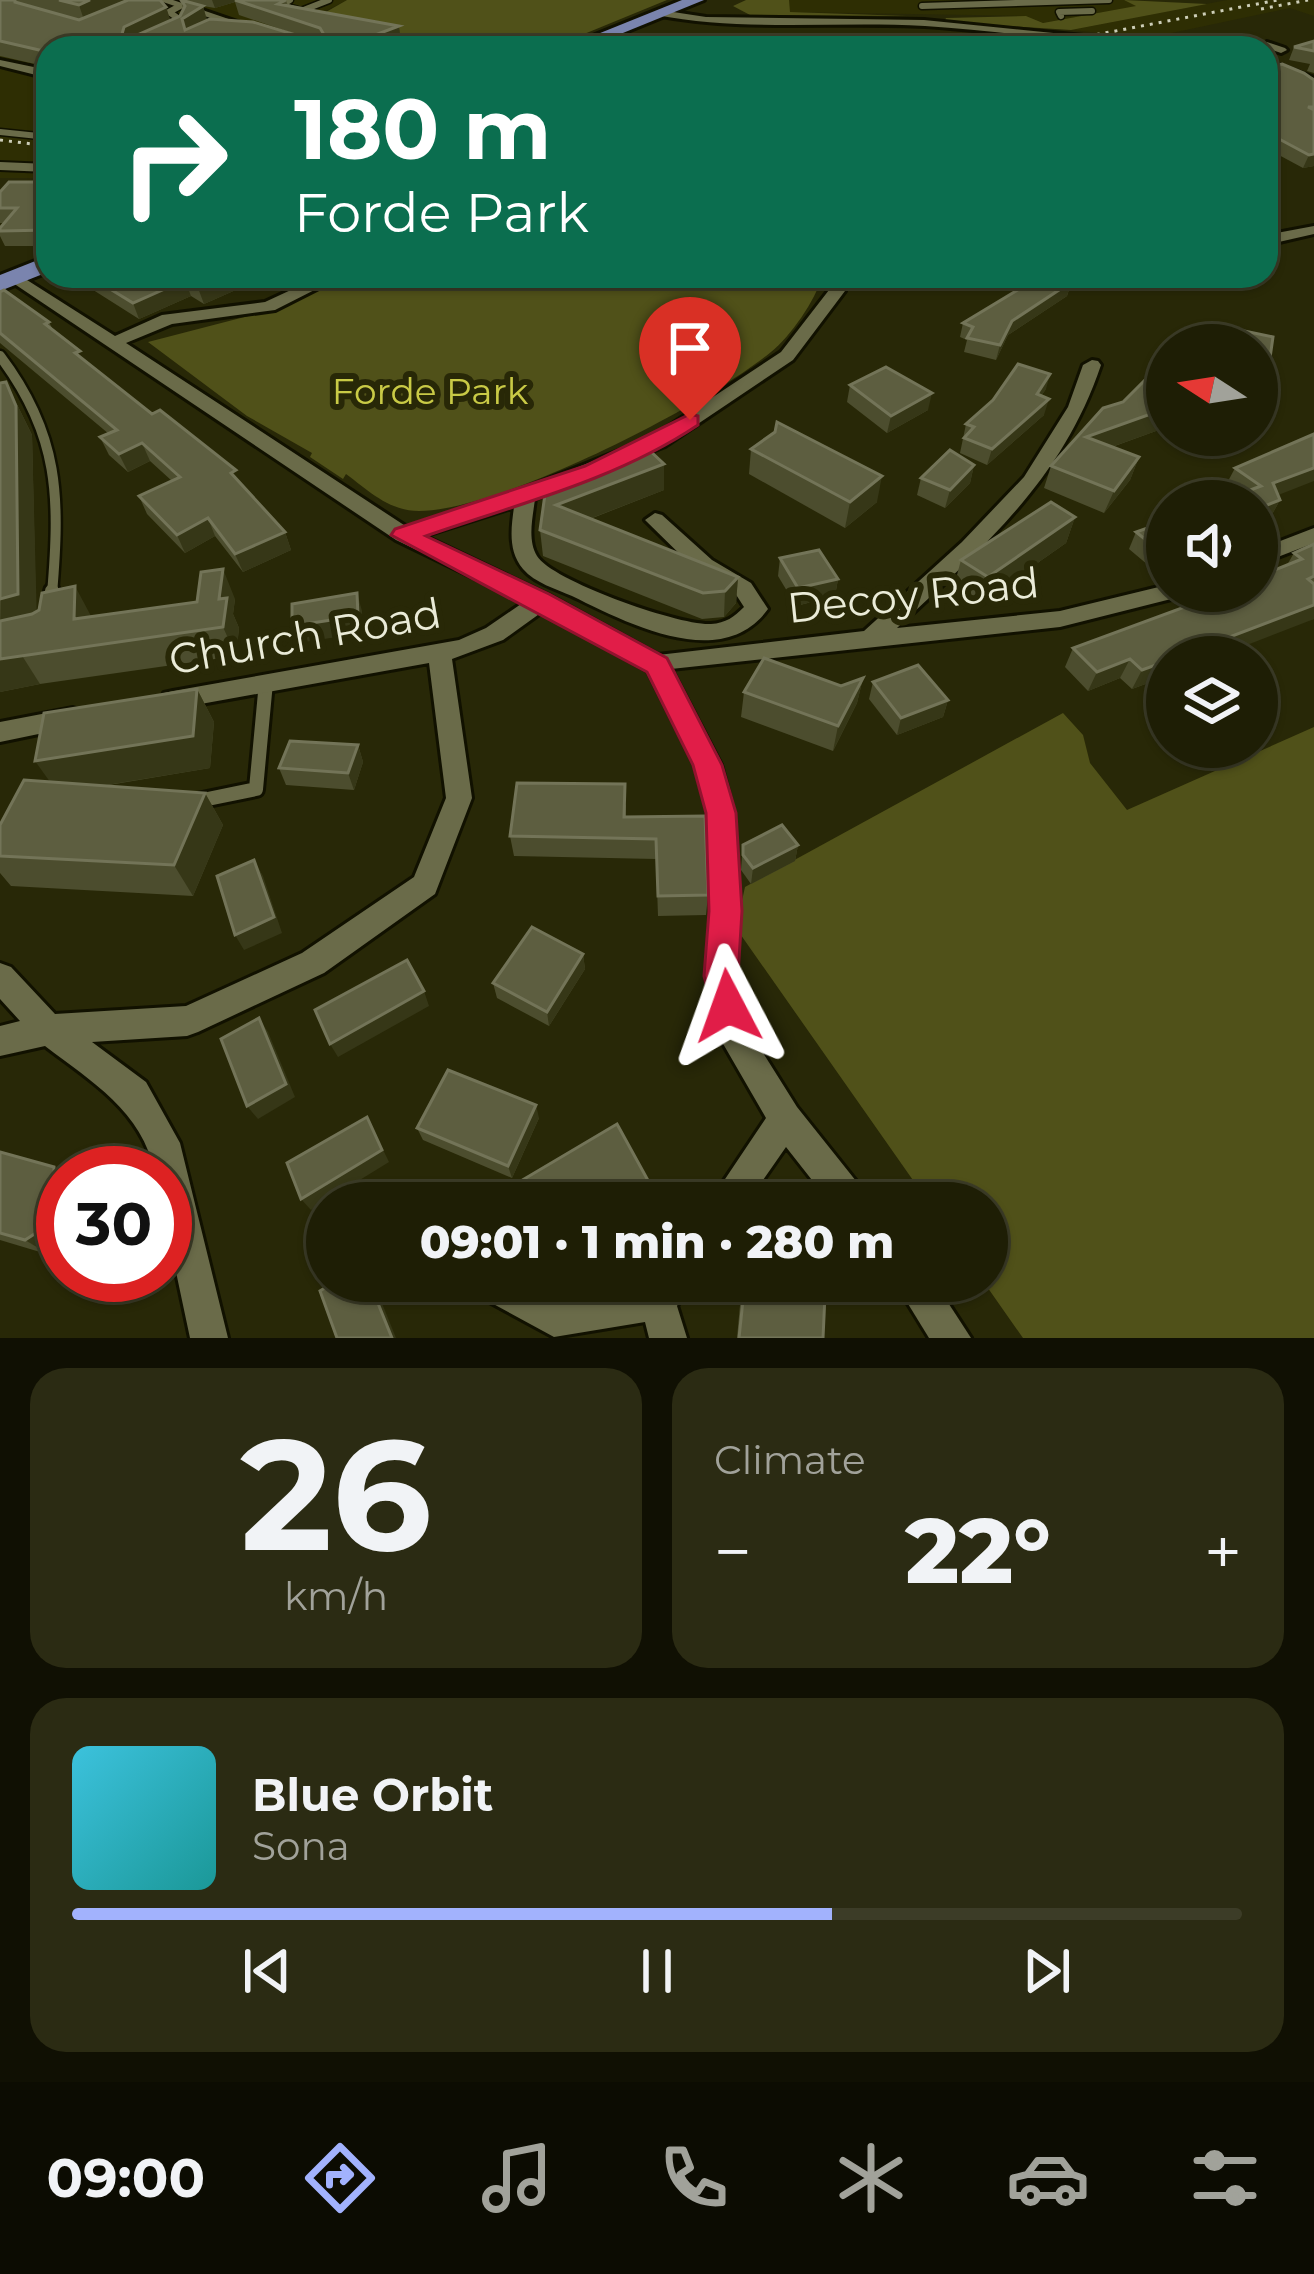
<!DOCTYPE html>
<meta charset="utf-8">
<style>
:root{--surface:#1e1e05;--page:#2b2b13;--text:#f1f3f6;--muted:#a1a29a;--line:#3c3c27;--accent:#a2b2fd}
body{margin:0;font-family:Montserrat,sans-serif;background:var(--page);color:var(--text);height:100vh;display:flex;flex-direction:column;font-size:45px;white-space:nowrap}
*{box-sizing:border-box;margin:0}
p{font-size:39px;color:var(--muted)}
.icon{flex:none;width:66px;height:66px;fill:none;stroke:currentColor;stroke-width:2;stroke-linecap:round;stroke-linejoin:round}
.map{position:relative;height:1338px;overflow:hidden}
.drawer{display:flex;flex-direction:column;gap:30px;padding:30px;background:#101003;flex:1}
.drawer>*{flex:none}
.guide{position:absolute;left:36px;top:36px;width:1242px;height:252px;border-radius:36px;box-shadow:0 3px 9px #0004,0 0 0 3px var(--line);background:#0b6e4f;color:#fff;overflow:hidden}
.needle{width:78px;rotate:282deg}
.tools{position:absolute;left:1146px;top:324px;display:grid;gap:24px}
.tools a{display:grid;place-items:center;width:132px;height:132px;border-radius:50%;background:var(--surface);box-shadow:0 3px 9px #0004,0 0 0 3px var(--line);font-size:60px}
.speed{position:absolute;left:36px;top:1146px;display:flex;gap:24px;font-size:60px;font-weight:700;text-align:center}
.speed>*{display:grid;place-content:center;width:156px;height:156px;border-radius:50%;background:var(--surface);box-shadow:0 3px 9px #0004,0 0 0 3px var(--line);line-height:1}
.speed .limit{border:18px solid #d22;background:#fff;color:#111}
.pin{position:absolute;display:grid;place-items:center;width:102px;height:102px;color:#fff;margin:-123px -51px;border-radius:50% 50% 50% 0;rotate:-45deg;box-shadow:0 0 12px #0007}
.pin .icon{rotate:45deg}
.me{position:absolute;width:132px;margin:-66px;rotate:356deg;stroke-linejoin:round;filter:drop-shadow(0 0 9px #0008)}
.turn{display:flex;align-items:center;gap:42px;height:252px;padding:0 60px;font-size:54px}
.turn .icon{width:156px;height:156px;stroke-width:2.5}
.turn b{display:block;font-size:84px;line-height:102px}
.big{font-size:90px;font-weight:800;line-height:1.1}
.drawer .tile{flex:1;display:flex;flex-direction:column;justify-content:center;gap:18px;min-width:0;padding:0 42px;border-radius:36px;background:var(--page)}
.drawer .dial{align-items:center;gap:0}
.dial b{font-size:156px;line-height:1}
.song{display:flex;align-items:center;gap:36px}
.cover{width:144px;height:144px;border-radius:18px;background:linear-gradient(135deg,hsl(190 70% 55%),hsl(180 70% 35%))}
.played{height:12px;border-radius:6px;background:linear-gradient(90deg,var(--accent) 65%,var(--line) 65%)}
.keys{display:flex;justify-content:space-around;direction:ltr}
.heat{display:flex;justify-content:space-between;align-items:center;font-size:66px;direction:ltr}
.drawer .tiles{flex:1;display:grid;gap:30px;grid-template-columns:1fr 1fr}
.tile:last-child{grid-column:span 2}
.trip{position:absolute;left:306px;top:1182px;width:702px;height:120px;border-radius:60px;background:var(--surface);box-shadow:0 3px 9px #0004,0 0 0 3px var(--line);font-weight:800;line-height:120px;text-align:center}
.menu{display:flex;height:192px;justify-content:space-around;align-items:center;background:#0c0c02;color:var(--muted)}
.menu .icon{width:84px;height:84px}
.menu .selected{color:var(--accent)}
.menu b{font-size:54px;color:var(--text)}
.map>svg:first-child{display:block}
.built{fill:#2e2e03}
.green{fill:#505119}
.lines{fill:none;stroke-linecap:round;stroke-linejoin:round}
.lane-far3-casing{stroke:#110;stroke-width:9}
.lane-far2-casing{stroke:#110;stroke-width:12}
.lane-far1-casing{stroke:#110;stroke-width:15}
.lane-casing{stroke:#110;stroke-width:20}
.street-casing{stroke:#110;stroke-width:6}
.primary-casing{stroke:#110;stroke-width:6}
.lane-far3{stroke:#6a6b49;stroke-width:6}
.lane-far2{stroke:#6a6b49;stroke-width:8}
.lane-far1{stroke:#6a6b49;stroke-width:10}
.lane{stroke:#6a6b49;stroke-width:14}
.street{fill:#6a6b49;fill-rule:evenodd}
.primary{fill:#7a84ae;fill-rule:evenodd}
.rail{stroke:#cdceb8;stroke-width:3;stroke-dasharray:3 6;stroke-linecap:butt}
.wall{fill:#4c4d2e;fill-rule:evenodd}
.shaded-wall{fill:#363717}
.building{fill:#5d5e40;stroke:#737458;stroke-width:3}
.route{fill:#e11d48;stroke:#92132f;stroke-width:3}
.labels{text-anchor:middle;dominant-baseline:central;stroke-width:12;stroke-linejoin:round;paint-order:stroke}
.far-park-label{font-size:36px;fill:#c9ca46;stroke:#282807}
.street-label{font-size:42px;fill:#eaebd8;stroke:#282807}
</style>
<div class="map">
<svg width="1314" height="1338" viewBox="0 0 1314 1338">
<rect width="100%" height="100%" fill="#282807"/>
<g class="built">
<path d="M0,0H347L308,20L433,48H48V178H0Z"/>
<path d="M789,0H1124L1138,6L1043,23L1026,16L789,12Z"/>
<path d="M1227,0H1314V16L1290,8L1148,38L1071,30Z"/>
</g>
<g class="green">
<path d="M347,0H667L550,48H433L312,20Z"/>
<path d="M746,0H789L790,12L907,16L750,15L733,6Z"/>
<path d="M1124,0L1207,4L1071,30L944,22L946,18L1026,16L1043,23L1136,6Z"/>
<path d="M344,276H822C816,300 790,337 771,352C707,405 500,511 419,511C389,511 369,491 346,474L343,479L310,457L312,453L247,416L148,342L268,311Z"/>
<path d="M1063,713L1083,735L1090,763L1127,810L1314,727V1338H1023L983,1281H987V1203H929L736,928L745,887Z"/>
</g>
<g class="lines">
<defs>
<g id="lane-far3">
<path d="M290,0L282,5L301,11L329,0"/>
<path d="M922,6L1109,0"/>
<path d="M1061,16L1059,12L1092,11"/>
<path d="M179,26L182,21L169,12L180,6"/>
<path d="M0,132L48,137"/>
</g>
<path id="lane-far2" d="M0,166L48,168"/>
<path id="lane-far1" d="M0,356C60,435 60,498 52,594"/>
<g id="lane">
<path d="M51,603L52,591"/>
<path d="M193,802L256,789L266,682"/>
</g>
<g id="street">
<path d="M157,0H173L255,28L246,30Z"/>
<path d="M660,10L706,17L924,20L1203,48C1110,48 1018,32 925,26C836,21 744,32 656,15Z"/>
<path d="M1267,42L1285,48L1287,50L1281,53L1263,47Z"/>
<path d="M0,60L48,70V78L0,66Z"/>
<path d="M1266,60L1314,78V86L1266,67Z"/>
<path d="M1314,226V234L1266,245V235Z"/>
<path d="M16,273L115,336L162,315L265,302L321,276H342L275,310L172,324L126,343L407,527L518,491L651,438L781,352L829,290L832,276H848L845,291L793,360L665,446L535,499C533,516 527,540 537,556C552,581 680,626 711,624C726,623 734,617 744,607L735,593L696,570L645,520L655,513L662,515L712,560L751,583L768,609C722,673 627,623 572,596C556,589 535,583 523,569C508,551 511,529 514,507L424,536L548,595L658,655L864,631L962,542L1024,477L1068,407L1083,365L1092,360L1098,361L1101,365C1062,481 983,547 897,628L1060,611L1167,585V591H1186L1183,596L1060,627L671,669L721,765L734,813L739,911L736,977L748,1029L797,1107L864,1191L869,1203H830L786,1147L747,1203H709L766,1118L718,1035L706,977L711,911L708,813L695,765L648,671L542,612L503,640L452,659L472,798L435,894L324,973L198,1032L187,1036L92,1042L146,1082L180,1143L228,1338H190L165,1220V1173H155C142,1111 92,1082 45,1046L0,1056V1026L20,1021L0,999V963L11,967L55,1014L186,1006L302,953L414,877L446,798L429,663L173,709L164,707L161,700L164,693L173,691L459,640L486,628L524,602L396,540L10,281L8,278Z"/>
<path d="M1314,528V543L1257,565V550Z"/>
<path d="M73,708L82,711L86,718L82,725L0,742V722Z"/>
<path d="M470,1281H524L557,1299L647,1285L650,1281H690L677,1306L687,1338H649L645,1322L554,1337L475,1294Z"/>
<path d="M894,1281H934L971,1338H929Z"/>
</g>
<g id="primary">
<path d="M682,0H704L586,48H563Z"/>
<path d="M48,256V272L0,291V275Z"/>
</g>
</defs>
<use href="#lane-far3" class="lane-far3-casing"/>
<use href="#lane-far2" class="lane-far2-casing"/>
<use href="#lane-far1" class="lane-far1-casing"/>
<use href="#lane" class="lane-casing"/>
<use href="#street" class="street-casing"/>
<use href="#primary" class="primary-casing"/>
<use href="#lane-far3" class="lane-far3"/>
<use href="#lane-far2" class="lane-far2"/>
<use href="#lane-far1" class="lane-far1"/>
<use href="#lane" class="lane"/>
<use href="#street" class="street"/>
<use href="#primary" class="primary"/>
<g class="rail">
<path d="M1261,9L1308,0"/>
<path d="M1026,48L1278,0"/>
<path d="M0,140L48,146"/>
</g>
</g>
<g class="wall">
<path d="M0,0H160L166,7L170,20L180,16L183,9L181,0H286L288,6L401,41L385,48H48V67L0,56ZM235,2L239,15L301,36L207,20L203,6L215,8Z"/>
<path d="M1314,41V73L1307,71L1310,64L1289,60L1294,47Z"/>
<path d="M1266,67L1314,80V166L1303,168L1266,148Z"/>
<path d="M48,182V246H5L0,236V228L4,223H0V192Z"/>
<path d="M1266,182L1276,205L1269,221H1266Z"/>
<path d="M77,276H234L238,289L204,304L191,296L139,319L79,281Z"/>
<path d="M1041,276H1095L1079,290H1069L1067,296L1008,335L996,360L964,352L967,340L960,337L963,323Z"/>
<path d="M0,292L49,322L53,330L85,361L242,484L285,532L291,550L243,572L215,536L185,553L147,514L139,496L172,481L150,461L128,472L109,455L100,437L109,434L0,343Z"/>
<path d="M1230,328L1273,337L1270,358L1262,375L1257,374V345H1223Z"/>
<path d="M1167,376V418L1156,431L1112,447L1139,457L1130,480L1104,513L1044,488L1051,466L1123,402Z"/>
<path d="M6,382L32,435L36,611L91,616L235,599L233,614L239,628L236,656L40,684L0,692V383Z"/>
<path d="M850,385L928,410L887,433L847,402Z"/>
<path d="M1046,389L1041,396L1044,415L987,465L960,453L966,424Z"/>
<path d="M751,449L877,502L845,528L749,474Z"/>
<path d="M664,464V490L590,519L738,577L736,603L724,617L702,619L543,556L540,530Z"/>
<path d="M974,465L970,483L945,508L917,495L921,478Z"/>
<path d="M1235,468L1278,495L1280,500L1270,518L1226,485Z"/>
<path d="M1075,517L1066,543L980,603L954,586L961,560Z"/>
<path d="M1167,521V558L1148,565L1129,549L1136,532Z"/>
<path d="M1314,544V619L1167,657V676L1132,689L1120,678L1088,691L1065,667L1073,648L1224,593L1225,591H1257L1287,565L1294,553Z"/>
<path d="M780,558L838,579L835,596L796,606L778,576Z"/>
<path d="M863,678L857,703L833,751L741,717L744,692L841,686Z"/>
<path d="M873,682L948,700L943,717L897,735L869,699Z"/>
<path d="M197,689L214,722L210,768L103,786L205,793L223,825L193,896L11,886L0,873V825L51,782Z"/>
<path d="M358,745L363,762L354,790L286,785L279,768Z"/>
<path d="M626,805V817L705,816L708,895L706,915L658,916L656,859L514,856L510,836Z"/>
<path d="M743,845H798L795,861L751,884L741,870Z"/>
<path d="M583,954L585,969L549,1026L497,998L493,983Z"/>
<path d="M539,1118L512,1178L423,1140L417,1128Z"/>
<path d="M0,1152L50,1255L0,1240Z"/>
<path d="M745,1281L823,1338H737L741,1294Z"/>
</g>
<g class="shaded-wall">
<path d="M90,0H129L84,20L79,5Z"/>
<path d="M212,0H241H235V2L215,8Z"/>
<path d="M203,6L207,21L186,34L182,19Z"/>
<path d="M166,7L171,22L128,48L122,34L124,27Z"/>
<path d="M399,26L401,41L385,48H341Z"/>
<path d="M1314,154V166L1303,168L1309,155Z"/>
<path d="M226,276H234L238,289L204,304L198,288Z"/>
<path d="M1095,276L1079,290L1083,277Z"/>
<path d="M185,280L191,296L139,319L133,303Z"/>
<path d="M1071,282L1067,296L1008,335L996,360L1000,345L1012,321Z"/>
<path d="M1050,374L1046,389L1032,410L1037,394Z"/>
<path d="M6,382L32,435L37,624L0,633Z"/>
<path d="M932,393L928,410L887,433L891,416Z"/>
<path d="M1049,399L1044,415L987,465L992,449Z"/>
<path d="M1167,407V418L1156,431L1078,459L1086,437Z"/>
<path d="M142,443L150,461L128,472L119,454Z"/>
<path d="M1139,457L1130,480L1104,513L1114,491Z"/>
<path d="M664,464V490L558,531L556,505Z"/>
<path d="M974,465L970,483L945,508L950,490Z"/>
<path d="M1314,468V481L1263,501L1273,483Z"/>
<path d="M882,476L877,502L845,528L850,502Z"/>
<path d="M1280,500L1270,518L1257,523V509Z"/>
<path d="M1075,517L1066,543L980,603L988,577Z"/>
<path d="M208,518L215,536L185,553L177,535Z"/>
<path d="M285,532L291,550L243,572L235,554Z"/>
<path d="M1167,544V558L1148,565L1156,548Z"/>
<path d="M223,569L235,599L233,614L239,628L236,656L223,627L219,599Z"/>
<path d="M738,577L736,603L724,617L725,591Z"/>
<path d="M838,579L835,596L796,606L798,588Z"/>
<path d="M75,586L91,616L74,619Z"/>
<path d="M357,593L362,611L363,633L298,643L292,626Z"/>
<path d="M1314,605V619L1216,657H1177Z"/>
<path d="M21,654L40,684L0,692V659Z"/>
<path d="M1130,659L1120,678L1088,691L1097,672Z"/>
<path d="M1167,661V676L1132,689L1142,670Z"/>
<path d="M863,678L857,703L833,751L838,726Z"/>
<path d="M197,689L214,722L210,768L58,793L35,761Z"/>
<path d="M948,700L943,717L897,735L901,718Z"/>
<path d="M358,745L363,762L354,790L348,773Z"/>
<path d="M205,793L223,825L193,896L174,865Z"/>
<path d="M798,845L795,861L751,884L753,868Z"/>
<path d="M254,860L263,876L282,933L244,950L235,935Z"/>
<path d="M583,954L585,969L549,1026L547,1012Z"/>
<path d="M424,991L429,1006L338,1057L330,1044Z"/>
<path d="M259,1018L268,1032L295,1097L258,1119L247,1106Z"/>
<path d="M536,1105L539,1118L512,1178L508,1166Z"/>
<path d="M367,1117L389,1162L311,1210L301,1199Z"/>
<path d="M54,1167L63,1174V1246L50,1255L25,1240Z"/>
<path d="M369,1281H373L396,1338H392Z"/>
</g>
<g class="building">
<path d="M0,0H15V2L79,20L128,0H160L166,7L124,27L122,34L128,39L180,16L185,6L181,0L203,6L182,19L185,30L210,19L253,22L299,36H319L323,33L320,28L235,0H286L278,4L399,26L341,48H48V52L0,41Z"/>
<path d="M59,0H90L79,5Z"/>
<path d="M1314,41V51L1294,47Z"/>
<path d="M1094,43L1157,47L1158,48H1095Z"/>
<path d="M1282,64L1304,73L1314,80V107H1308L1314,110V154L1309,155L1266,132V67Z"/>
<path d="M9,182H48V230L0,231V228L17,208H0V192Z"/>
<path d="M1266,182H1268L1276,205L1266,204Z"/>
<path d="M89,276H226L198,288L185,280L133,303Z"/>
<path d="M1041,276H1072L1071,282L1012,321L1000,345L967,338L973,327L963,323Z"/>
<path d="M4,290L49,322L45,324L80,351L75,353L152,414L160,410L236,470L231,473L285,532L235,554L208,518L177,535L139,496L180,477L142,443L119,454L100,437L117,430L0,333V292Z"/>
<path d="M1230,328L1273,337L1270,358L1257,355V345H1227Z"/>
<path d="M1018,364L1050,374L1037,394L1049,399L992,449L964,438L974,427L966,424L993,400Z"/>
<path d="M886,367L932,393L891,416L850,385Z"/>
<path d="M1154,371L1167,376V407L1165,409L1086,437L1139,457L1114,491L1051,466L1103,408L1123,402Z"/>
<path d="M6,382L16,406L18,594L0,599V383Z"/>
<path d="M777,422L882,476L850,502L751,449L775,432Z"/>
<path d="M1314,434V468L1273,483L1280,500L1257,509V501H1221L1261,486L1235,468Z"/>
<path d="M648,449L664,464L556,505L738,577L725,591L703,593L540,530L546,487Z"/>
<path d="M950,450L974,465L950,490L921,478Z"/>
<path d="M1051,502L1075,517L988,577L961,560Z"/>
<path d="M1167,521V544L1156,548L1136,532Z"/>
<path d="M1314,544V576L1308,579L1314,584V605L1177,657H1167V661L1142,670L1130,659L1097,672L1073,648L1228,591H1257V577L1302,559L1294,553Z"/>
<path d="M819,550L838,579L798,588L780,558Z"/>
<path d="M223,569L219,599L227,598L223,627L0,659V621L32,614L39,610L42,593L75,586L74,619L197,602L201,572Z"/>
<path d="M357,593L358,616L292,626V604Z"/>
<path d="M764,658L841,686L863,678L838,726L744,692Z"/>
<path d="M918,665L948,700L901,718L873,682Z"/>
<path d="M197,689L193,736L35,761L44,713Z"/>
<path d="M290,741L358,745L348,773L279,768Z"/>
<path d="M24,780L205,793L174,865L0,856V825Z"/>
<path d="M517,783L625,784L624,817L705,816L708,895L658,896L656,839L510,836Z"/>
<path d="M782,825L798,845L753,868L743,855V845Z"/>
<path d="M254,860L274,917L235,935L217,876Z"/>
<path d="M532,927L583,954L547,1012L493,983Z"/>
<path d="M407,960L424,991L330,1044L315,1010Z"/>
<path d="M259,1018L286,1084L247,1106L221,1039Z"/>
<path d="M448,1070L536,1105L508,1166L417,1128Z"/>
<path d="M367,1117L382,1150L301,1199L287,1163Z"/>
<path d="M617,1124L656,1195L643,1203H529L519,1182Z"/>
<path d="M0,1152L54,1167V1203L39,1231L25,1240L0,1233Z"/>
<path d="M336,1281H369L392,1338H337L320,1291Z"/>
<path d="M745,1281L825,1295L823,1338H739Z"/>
</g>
<path class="route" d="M690,414L698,416V425C616,480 518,504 426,536L549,594L667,658L722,765L736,813L742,911L738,976L745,1006L740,1018L728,1023L715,1018L704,976L709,911L706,813L693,765L647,672L391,535L395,529L585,466Z"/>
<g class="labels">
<g class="far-park-label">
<text x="430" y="391">Forde Park</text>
</g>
<g class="street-label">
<text transform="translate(913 595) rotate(-6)">Decoy Road</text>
<text transform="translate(305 636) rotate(-10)">Church Road</text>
</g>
</g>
</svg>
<div class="tools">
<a><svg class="needle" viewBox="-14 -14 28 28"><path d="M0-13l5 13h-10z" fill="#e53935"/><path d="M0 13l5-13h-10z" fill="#a1a29a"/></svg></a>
<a><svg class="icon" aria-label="sound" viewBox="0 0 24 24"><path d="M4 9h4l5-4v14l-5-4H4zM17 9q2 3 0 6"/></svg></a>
<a><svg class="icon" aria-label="layers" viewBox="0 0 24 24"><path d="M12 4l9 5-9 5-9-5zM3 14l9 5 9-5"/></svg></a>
</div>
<div class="speed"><div class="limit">30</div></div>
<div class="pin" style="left:690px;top:420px;background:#d93025"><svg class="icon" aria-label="arrive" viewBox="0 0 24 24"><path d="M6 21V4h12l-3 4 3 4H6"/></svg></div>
<svg class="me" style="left:728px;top:1006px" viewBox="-20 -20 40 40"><path d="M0-17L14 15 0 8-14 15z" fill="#e11d48" stroke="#fff" stroke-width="4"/></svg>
<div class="trip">09:01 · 1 min · 280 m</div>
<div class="guide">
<div class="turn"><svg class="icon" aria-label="right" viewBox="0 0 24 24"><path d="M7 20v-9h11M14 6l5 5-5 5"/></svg><div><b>180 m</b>Forde Park</div></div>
</div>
</div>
<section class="drawer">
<div class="tiles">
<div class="tile dial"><b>26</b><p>km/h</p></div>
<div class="tile"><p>Climate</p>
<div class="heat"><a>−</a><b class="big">22°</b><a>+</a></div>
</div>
<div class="tile">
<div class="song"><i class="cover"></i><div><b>Blue Orbit</b><p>Sona</p></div></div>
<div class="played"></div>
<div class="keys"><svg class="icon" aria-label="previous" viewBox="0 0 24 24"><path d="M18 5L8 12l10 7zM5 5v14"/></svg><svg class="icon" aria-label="pause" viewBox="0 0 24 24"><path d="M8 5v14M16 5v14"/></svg><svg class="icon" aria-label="next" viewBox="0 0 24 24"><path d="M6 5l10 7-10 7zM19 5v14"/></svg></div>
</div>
</div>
</section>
<nav class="menu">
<b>09:00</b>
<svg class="icon selected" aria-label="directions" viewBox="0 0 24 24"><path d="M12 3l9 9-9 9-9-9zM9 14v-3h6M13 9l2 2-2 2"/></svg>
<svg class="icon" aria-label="music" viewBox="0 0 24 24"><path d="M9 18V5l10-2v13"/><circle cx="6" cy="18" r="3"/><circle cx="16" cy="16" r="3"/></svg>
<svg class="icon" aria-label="phone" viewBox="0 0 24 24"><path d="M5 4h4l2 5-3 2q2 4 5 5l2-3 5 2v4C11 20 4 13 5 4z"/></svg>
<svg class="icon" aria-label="climate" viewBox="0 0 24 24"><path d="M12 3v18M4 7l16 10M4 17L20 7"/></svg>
<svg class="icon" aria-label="car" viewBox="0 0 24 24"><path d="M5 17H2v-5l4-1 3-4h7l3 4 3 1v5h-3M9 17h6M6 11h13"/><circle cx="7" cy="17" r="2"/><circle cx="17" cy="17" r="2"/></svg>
<svg class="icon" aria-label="filters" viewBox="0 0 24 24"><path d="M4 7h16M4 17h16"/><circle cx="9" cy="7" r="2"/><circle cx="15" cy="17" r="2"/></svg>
</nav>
